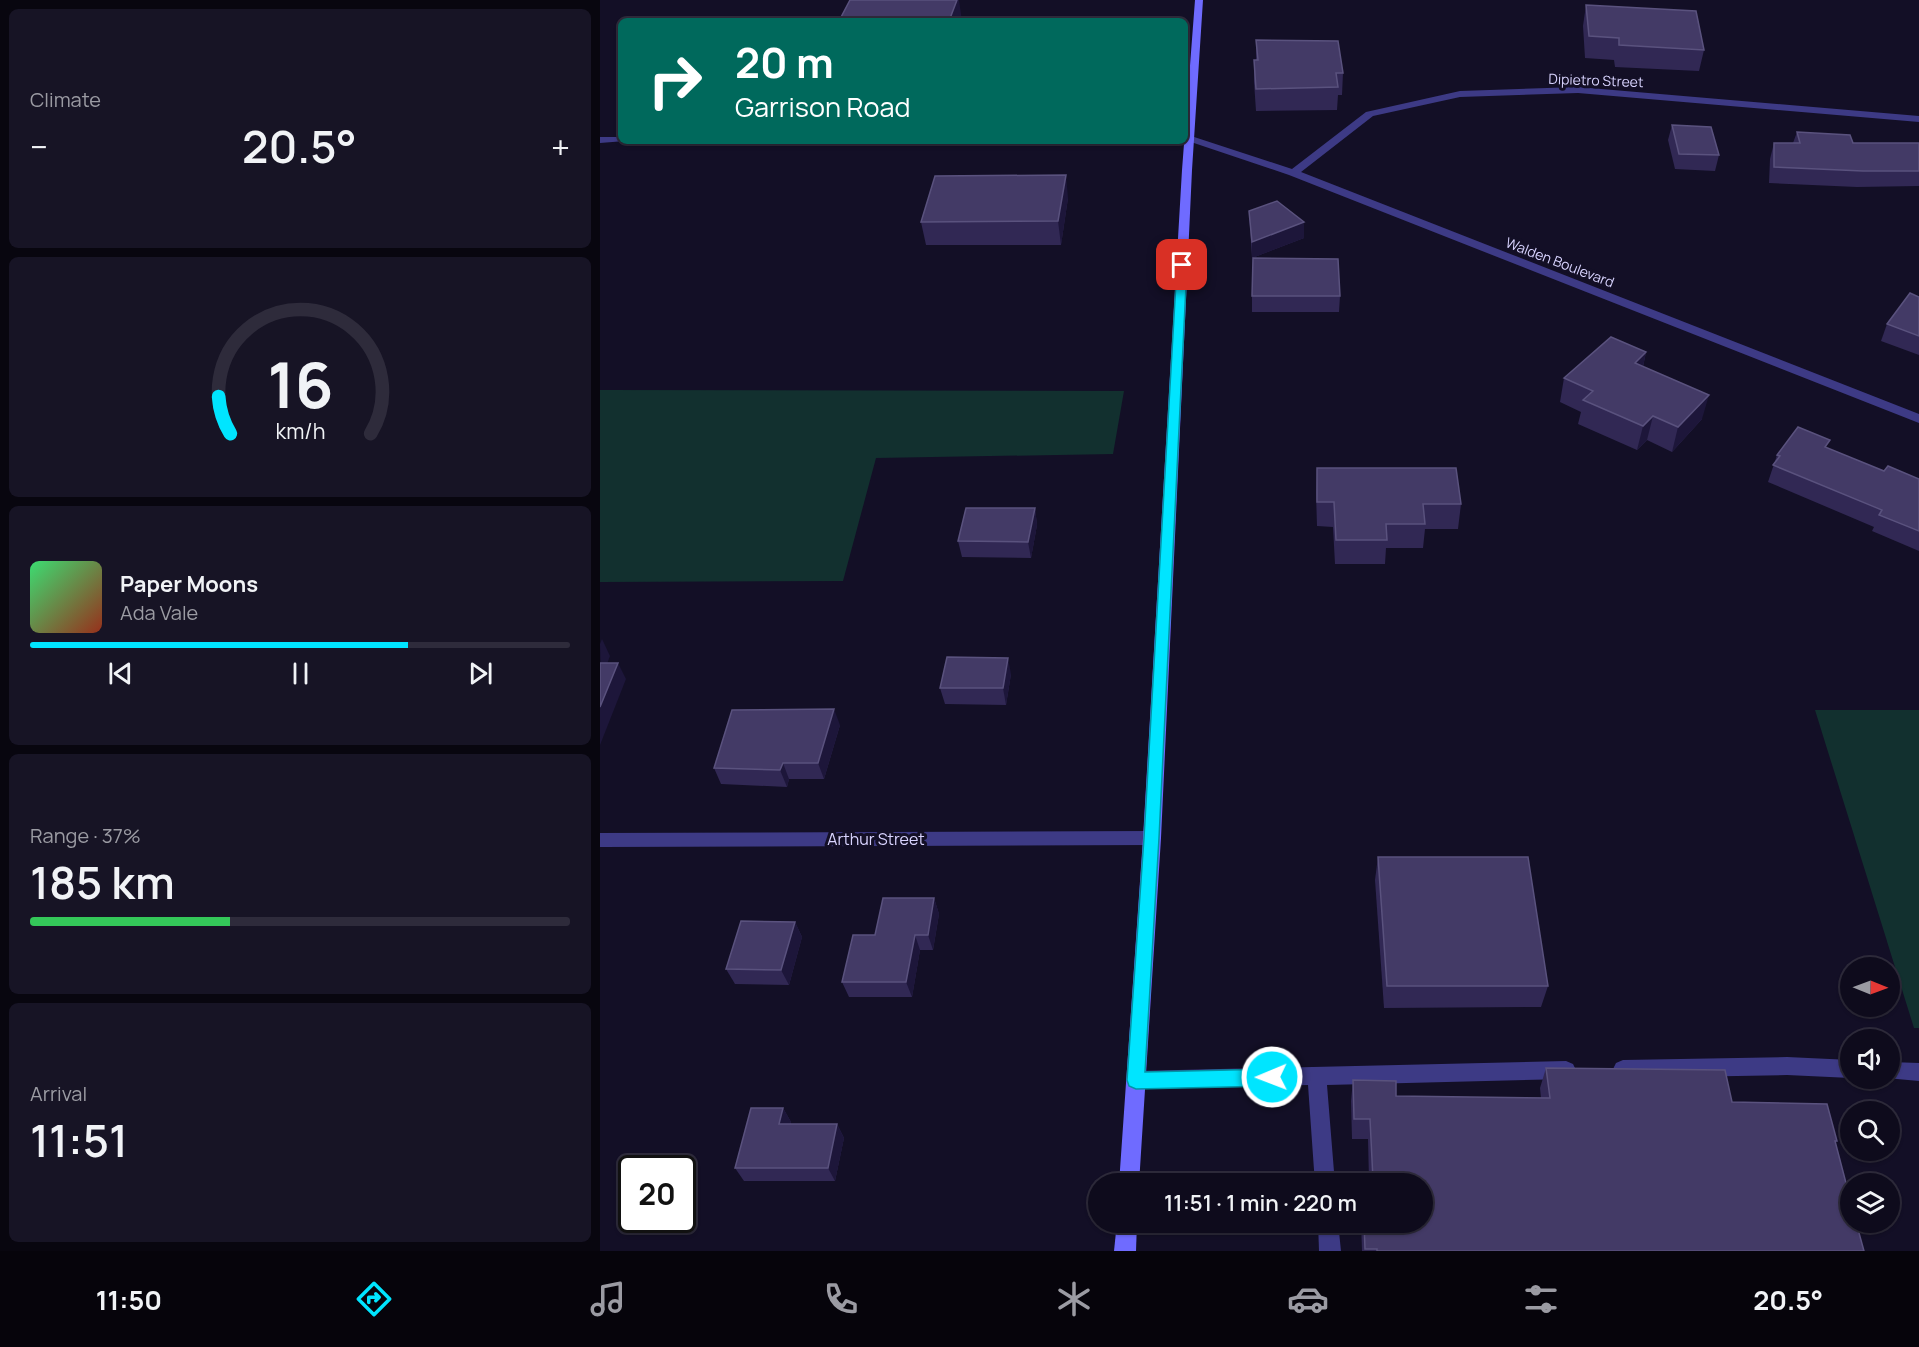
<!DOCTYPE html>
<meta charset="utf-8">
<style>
:root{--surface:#0e0b1c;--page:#171425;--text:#f1f3f6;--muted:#9b9ba3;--line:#2e2b3b;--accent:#00e5ff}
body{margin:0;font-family:Manrope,sans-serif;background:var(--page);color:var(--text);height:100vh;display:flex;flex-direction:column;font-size:22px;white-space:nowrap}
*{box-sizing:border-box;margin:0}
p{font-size:20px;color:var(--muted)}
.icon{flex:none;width:33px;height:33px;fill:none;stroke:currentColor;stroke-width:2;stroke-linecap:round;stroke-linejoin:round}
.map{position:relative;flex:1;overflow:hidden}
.side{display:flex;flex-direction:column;gap:9px;padding:9px;background:#08060f;width:600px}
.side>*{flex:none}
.top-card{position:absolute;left:18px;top:18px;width:570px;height:126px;border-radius:9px;box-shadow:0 2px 4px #0004,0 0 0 2px var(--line);background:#00695c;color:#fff;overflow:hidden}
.needle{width:39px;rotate:91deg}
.tools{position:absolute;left:1240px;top:957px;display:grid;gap:12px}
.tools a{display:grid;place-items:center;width:60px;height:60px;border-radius:50%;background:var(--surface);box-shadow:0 2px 4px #0004,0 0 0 2px var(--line);font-size:30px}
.speed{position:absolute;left:18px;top:1155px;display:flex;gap:12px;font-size:30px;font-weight:700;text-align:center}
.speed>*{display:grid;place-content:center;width:78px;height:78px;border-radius:50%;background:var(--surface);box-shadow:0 2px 4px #0004,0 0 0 2px var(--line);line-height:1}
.speed .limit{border:3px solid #111;border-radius:9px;background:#fff;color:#111}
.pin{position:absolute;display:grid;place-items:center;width:51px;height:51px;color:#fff;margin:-26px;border-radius:12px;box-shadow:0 3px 9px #0006}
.me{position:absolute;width:66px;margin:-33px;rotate:269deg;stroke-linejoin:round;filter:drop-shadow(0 0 4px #0008)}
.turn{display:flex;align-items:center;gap:21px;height:126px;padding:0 18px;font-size:27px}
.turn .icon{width:78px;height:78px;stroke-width:2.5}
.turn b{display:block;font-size:42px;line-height:51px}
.big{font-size:45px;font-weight:600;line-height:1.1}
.side .tile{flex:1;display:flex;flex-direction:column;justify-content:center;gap:9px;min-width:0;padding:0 21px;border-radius:9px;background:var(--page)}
.side .dial{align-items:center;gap:0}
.dial svg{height:156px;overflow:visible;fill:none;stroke:var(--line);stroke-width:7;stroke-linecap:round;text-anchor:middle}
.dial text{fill:var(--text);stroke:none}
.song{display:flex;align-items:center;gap:18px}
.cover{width:72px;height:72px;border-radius:9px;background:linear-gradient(135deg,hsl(140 70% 55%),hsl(10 70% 35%))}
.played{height:6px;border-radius:3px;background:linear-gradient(90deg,var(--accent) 70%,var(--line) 70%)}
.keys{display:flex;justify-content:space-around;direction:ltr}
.heat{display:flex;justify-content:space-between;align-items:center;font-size:33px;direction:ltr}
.charge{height:9px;border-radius:4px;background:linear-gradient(90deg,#34c759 37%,var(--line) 0)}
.trip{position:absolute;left:488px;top:1173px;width:345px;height:60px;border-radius:30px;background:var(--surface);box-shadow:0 2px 4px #0004,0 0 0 2px var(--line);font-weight:600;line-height:60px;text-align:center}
.tabs{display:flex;height:96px;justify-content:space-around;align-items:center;background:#06040b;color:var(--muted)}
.tabs .icon{width:42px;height:42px}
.tabs .active{color:var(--accent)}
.tabs b{font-size:27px;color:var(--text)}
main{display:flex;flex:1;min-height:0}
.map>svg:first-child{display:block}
.green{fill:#12302f}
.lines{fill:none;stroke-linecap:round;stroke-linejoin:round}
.service{fill:#3d3a85;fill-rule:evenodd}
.minor{fill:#3d3a85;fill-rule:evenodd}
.secondary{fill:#6f6bff;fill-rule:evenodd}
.wall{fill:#312854}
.shaded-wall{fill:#1d163a}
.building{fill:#433a66;stroke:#5a527e;stroke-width:1.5}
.route{fill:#00e5ff;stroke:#0095a6;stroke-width:1.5}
.labels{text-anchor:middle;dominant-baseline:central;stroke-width:6;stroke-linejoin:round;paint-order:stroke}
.far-street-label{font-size:14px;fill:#d9d4ff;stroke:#130f26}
.street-label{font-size:16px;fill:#d9d4ff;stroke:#130f26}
</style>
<main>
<section class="side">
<div class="tile"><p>Climate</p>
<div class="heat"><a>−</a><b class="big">20.5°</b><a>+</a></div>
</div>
<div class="tile dial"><svg viewBox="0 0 100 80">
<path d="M14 69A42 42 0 1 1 86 69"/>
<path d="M14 69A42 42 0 0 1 8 50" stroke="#00e5ff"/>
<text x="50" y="56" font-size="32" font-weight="700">16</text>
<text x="50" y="72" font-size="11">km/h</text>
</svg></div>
<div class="tile">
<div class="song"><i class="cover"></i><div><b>Paper Moons</b><p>Ada Vale</p></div></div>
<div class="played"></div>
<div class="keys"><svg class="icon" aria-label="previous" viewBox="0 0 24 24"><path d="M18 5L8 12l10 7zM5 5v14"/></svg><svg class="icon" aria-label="pause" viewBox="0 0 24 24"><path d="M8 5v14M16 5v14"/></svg><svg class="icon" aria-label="next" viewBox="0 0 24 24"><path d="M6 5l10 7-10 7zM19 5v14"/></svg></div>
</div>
<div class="tile"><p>Range · 37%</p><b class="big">185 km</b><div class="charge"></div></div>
<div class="tile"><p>Arrival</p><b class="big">11:51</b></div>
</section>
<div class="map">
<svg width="1319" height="1251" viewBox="0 0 1319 1251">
<rect width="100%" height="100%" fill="#130f26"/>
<g class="green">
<path d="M0,390L524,391L513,454L276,458L243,581L0,582Z"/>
<path d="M1215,710H1319V1028H1314Z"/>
</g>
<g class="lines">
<g class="service">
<path d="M1187,1057L1251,1060V1078L1187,1075L1023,1078L1016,1075L1013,1069L1016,1063L1023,1060Z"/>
<path d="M966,1061L973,1064L976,1070L973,1076L966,1079L727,1085L735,1184H715L708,1085L536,1089L529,1087L526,1080L529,1073L536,1071Z"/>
<path d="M1290,1062L1319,1063V1081L1286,1078H1290Z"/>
<path d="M718,1222H738L741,1251H719Z"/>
</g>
<g class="minor">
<path d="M978,87L1319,116V122L978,93L860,97L773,116L701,172L1319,414V423L689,175L585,140V134L692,169L766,112L860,91Z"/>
<path d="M0,137H21V141H25L0,143Z"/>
<path d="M552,831L558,833L561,838L558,843L552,845L0,847V833Z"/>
</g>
<g class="secondary">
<path d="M595,0H603L592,170L561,838L539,1184H519L543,838L582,170Z"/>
<path d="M517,1222H537L536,1251H514Z"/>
</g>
</g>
<g class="wall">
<path d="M986,5L1104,50L1099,71L1015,67L1014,60L985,58L983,26Z"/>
<path d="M656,40L743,73L742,95H738L737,110L656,111L654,82V60H656Z"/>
<path d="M1072,125L1119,155L1115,171L1075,169L1068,140Z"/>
<path d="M1197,132L1253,143H1319V186L1257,187L1169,183L1170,159L1174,143H1193Z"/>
<path d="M468,198L461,245H326L321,222Z"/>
<path d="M649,211L704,238L652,258L650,227Z"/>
<path d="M652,296H740L739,312H652Z"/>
<path d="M1319,297V355L1281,341L1287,324Z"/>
<path d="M1046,352L1043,367L1102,419L1072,452L1047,440L1037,450L978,424L981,412L960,402L964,378Z"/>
<path d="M1227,448L1284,471L1319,479V551L1272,531L1274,527L1168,482L1177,455Z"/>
<path d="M717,468L861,504L858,529H825L823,548H786L785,564H735L733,527L717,526L716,493Z"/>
<path d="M435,508L437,525L431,558L362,557L358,541Z"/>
<path d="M411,674L406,705L345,704L340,688Z"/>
<path d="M240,725L224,779H189L187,787L121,784L114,768Z"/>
<path d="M778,857L948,986L941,1007L784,1008L775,880Z"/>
<path d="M334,898L339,914L333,950H320L312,997H249L242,982L275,935Z"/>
<path d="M195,922L202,937L189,985L135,984L126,969Z"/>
<path d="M946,1068L1132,1102L1237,1141L1235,1143L1264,1251H762L761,1222H822V1184H763V1180H769L768,1139H752L751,1101L753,1080L796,1096L941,1098L940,1088Z"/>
<path d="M183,1108L191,1122V1124H237L244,1138L235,1181H144L135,1168Z"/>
</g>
<g class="shaded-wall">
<path d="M357,0H359L362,21H349Z"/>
<path d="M466,175L468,198L461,245L458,221Z"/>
<path d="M704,222V238L652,258V242Z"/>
<path d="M1046,352L1041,376L1035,363Z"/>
<path d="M1109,395L1102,419L1072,452L1078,427Z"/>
<path d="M1053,416L1047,440L1037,450L1043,426Z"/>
<path d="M435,508L437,525L431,558L428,542Z"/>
<path d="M2,639L10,656L1,680L0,644Z"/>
<path d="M408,658L411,674L406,705L403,688Z"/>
<path d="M18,663L26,679L0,745V707Z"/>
<path d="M234,709L240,725L224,779L218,763Z"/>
<path d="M183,763L189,779L187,787L180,770Z"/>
<path d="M334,898L339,914L333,950L328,935Z"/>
<path d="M195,922L202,937L189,985L181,970Z"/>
<path d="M315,935L320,950L312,997L306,982Z"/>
<path d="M183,1108L191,1122L187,1138L179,1124Z"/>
<path d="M237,1124L244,1138L235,1181L228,1168Z"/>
</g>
<g class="building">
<path d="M250,0H357L349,21H239Z"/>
<path d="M986,5L1096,11L1104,50L1019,45V38L989,36Z"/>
<path d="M656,40L738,41L743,73H736L738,87L656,89L654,60H658Z"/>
<path d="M1072,125L1111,127L1119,155L1079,154Z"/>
<path d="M1197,132L1250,135L1253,143H1319V171H1263L1174,167V143H1200Z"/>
<path d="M466,175L458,221L321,222L335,176Z"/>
<path d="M677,201L704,222L652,242L649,211Z"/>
<path d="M653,258L738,259L740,296H652Z"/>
<path d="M1310,293L1319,297V336L1287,324Z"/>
<path d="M1011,337L1046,352L1035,363L1109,395L1078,427L1053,416L1043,426L983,400L993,391L964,378Z"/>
<path d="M1198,427L1230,440L1225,447L1284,471L1288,466L1319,479V531L1279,515L1282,510L1173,465L1180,456L1177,455Z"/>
<path d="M717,468H856L861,504H823L825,524H786L787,540H736L734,502H717Z"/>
<path d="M366,508H435L428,542L358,541Z"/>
<path d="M347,657L408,658L403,688H340Z"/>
<path d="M0,663H18L0,707Z"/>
<path d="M234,709L218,763H183L180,770L114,768L132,710Z"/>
<path d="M778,857H928L948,986H787Z"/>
<path d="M283,898H334L328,935H315L306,982H242L253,935H275Z"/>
<path d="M141,921L195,922L181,970L126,969Z"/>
<path d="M946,1068L1125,1070L1132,1102L1227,1104L1237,1141H1235L1251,1202V1222H1256L1264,1251H777V1249H765L764,1222H822V1184H763V1180H773L770,1119H754L753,1080L796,1081V1096L950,1098Z"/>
<path d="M151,1108H183L179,1124H237L228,1168H135Z"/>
</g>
<path class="route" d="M582,262L587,265L559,838L545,1072L672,1069L678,1071L681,1077L678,1083L672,1086L536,1089L529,1086L527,1080L544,838L577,265Z"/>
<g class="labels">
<g class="far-street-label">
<text transform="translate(996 80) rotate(2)">Dipietro Street</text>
<text transform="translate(960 262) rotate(21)">Walden Boulevard</text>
</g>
<g class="street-label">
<text x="276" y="839">Arthur Street</text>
</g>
</g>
</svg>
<div class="tools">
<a><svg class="needle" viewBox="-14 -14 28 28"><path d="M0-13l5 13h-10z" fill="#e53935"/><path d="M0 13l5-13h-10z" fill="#9b9ba3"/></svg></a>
<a><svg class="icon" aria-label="sound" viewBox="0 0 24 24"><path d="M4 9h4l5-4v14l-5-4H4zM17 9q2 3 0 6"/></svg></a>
<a><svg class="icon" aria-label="search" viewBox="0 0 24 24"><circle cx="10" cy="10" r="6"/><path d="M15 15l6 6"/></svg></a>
<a><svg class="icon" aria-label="layers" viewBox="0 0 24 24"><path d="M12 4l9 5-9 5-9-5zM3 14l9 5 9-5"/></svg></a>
</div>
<div class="speed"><div class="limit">20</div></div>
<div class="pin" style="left:582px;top:265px;background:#d93025"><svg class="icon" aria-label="arrive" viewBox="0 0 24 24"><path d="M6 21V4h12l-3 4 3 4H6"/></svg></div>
<svg class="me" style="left:672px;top:1077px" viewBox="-20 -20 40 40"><circle r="17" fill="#00e5ff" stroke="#fff" stroke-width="3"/><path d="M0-11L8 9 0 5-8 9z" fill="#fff"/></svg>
<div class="trip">11:51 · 1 min · 220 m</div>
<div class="top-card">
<div class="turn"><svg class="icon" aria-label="right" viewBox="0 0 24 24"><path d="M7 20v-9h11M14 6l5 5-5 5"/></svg><div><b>20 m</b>Garrison Road</div></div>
</div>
</div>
</main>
<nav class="tabs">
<b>11:50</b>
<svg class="icon active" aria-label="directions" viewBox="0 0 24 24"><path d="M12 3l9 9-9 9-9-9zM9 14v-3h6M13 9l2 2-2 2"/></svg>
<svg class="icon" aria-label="music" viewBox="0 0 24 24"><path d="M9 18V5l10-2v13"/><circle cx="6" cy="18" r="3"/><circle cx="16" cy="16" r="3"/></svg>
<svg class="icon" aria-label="phone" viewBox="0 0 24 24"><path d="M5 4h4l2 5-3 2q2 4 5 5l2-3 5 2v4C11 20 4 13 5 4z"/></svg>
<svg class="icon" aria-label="climate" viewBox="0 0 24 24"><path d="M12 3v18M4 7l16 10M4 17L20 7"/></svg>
<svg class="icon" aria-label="car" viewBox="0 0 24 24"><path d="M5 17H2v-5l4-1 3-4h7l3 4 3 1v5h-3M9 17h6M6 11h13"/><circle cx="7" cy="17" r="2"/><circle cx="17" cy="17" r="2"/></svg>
<svg class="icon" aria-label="filters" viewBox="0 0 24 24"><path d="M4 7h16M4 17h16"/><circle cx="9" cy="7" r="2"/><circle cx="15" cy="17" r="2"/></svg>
<b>20.5°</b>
</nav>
